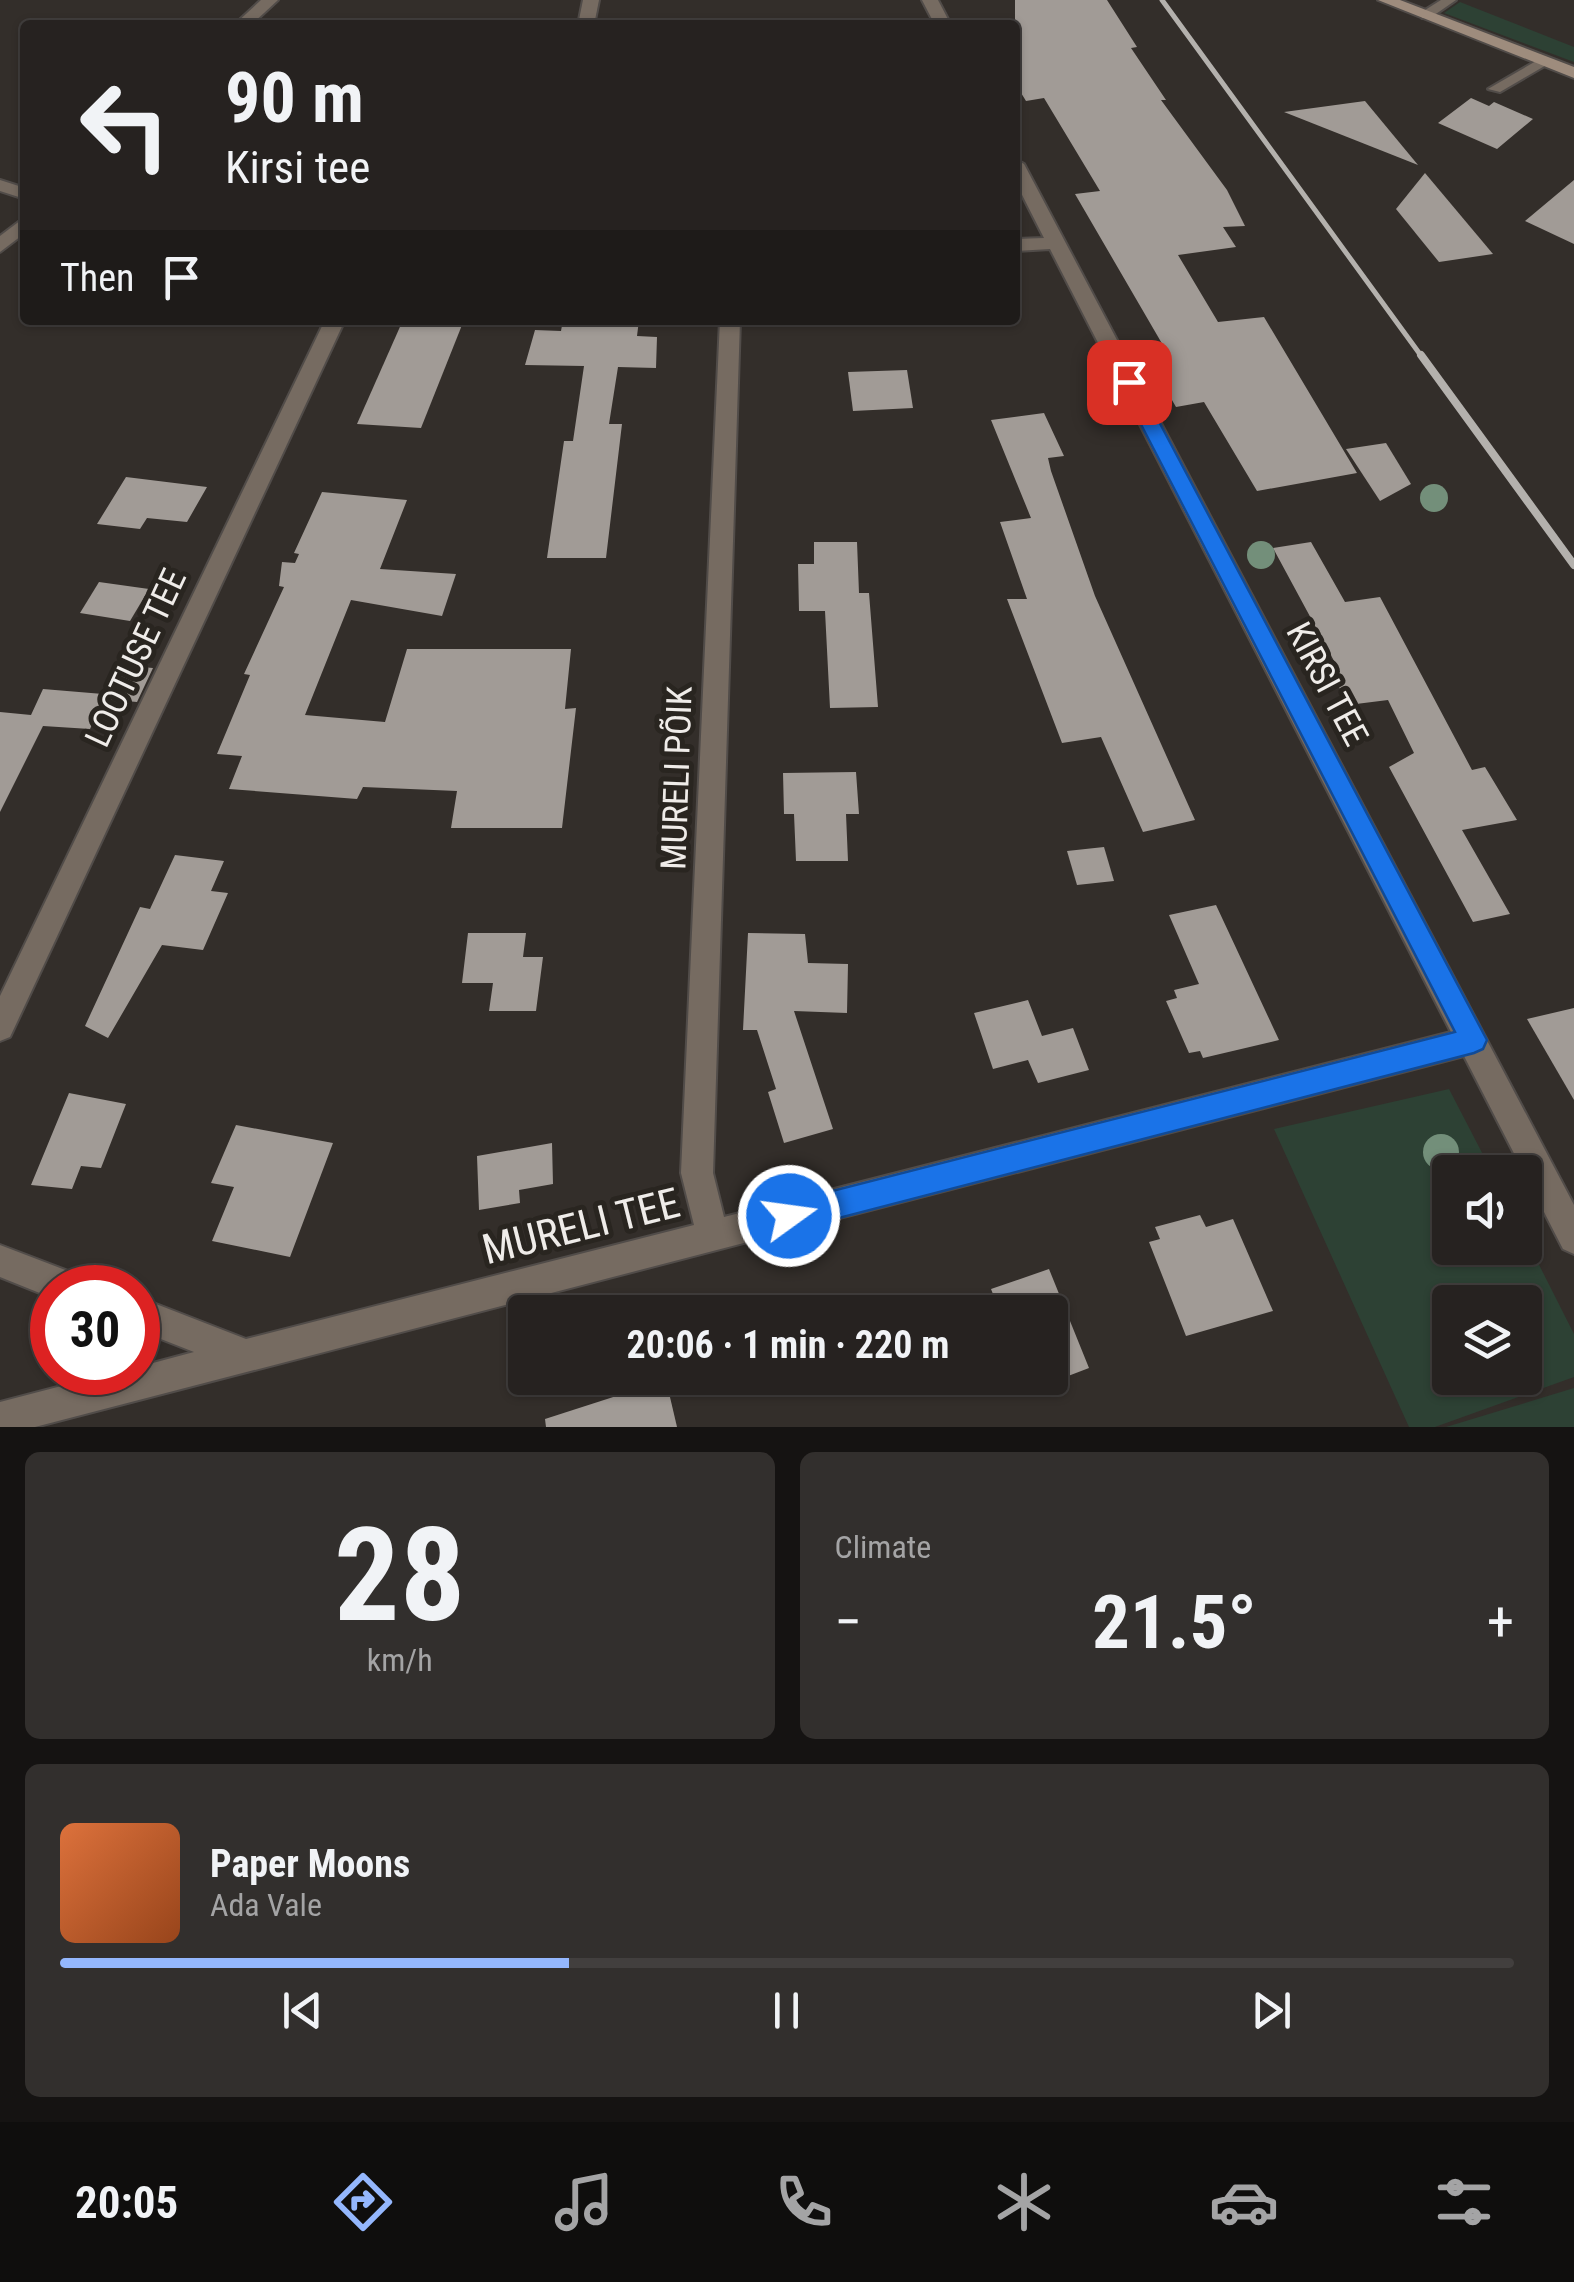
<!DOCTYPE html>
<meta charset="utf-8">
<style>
:root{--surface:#262220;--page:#322f2d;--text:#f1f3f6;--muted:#a4a4a5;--line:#423f3e;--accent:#94b7fd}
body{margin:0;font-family:"Roboto Condensed",sans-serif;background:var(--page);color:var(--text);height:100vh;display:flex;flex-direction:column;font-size:38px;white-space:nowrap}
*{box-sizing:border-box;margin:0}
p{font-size:32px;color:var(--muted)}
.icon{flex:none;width:55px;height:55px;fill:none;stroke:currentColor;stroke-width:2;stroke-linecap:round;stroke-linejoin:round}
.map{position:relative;height:1427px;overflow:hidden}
.drawer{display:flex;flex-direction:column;gap:25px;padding:25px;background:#151312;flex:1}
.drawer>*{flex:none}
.top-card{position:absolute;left:20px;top:20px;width:1000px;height:305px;border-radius:10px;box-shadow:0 2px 8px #0004,0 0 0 2px var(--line);background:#262220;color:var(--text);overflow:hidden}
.fabs{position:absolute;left:1432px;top:1155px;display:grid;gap:20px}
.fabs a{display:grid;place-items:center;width:110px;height:110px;border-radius:10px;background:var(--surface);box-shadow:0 2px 8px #0004,0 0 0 2px var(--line);font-size:50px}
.speed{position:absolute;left:30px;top:1265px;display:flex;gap:20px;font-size:50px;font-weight:700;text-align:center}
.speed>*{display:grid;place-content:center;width:130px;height:130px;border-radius:50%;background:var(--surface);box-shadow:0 2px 8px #0004,0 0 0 2px var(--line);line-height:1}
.speed .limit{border:15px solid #d22;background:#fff;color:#111}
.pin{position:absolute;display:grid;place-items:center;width:85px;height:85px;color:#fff;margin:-42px;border-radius:20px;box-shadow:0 5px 15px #0006}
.me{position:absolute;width:110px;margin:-55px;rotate:76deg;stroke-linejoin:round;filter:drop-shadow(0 0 8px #0008)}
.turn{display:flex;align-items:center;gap:35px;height:210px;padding:0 40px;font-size:45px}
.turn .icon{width:130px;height:130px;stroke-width:2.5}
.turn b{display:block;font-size:70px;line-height:85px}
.then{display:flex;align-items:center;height:95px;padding:0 40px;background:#0003;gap:20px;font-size:38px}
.big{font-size:75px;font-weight:700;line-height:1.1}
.drawer .widget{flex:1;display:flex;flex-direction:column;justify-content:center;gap:15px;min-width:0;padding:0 35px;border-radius:15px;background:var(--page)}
.drawer .dial{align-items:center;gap:0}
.dial b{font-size:130px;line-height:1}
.song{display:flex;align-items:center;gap:30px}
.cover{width:120px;height:120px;border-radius:15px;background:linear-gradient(135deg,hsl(20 70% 55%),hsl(20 70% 35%))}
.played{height:10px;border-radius:5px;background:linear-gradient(90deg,var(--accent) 35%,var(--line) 35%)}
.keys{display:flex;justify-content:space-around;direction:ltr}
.heat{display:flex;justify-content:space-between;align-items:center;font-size:55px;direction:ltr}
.drawer .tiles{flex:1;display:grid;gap:25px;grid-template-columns:1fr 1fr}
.widget:last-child{grid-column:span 2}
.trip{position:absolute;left:508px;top:1295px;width:560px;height:100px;border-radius:10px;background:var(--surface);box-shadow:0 2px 8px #0004,0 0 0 2px var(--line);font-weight:700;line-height:100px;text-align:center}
.tab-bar{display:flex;height:160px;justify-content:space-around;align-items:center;background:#0f0e0d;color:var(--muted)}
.tab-bar .icon{width:70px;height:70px}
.tab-bar .active{color:var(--accent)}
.tab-bar b{font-size:45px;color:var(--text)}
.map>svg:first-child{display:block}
.green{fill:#2d4134;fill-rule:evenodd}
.building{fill:#a19b96}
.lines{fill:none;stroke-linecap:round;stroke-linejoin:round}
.lane-casing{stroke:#514c49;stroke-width:4}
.street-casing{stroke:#514c49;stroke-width:4}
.secondary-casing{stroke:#514c49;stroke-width:4}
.lane{fill:#766b61;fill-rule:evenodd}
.street{fill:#766b61;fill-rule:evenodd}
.secondary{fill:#9e8c7d;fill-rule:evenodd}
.rail-far1{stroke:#b4b1ad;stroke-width:5}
.rail{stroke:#b4b1ad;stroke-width:8}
.tree{fill:#738f7a}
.route{fill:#1a73e8;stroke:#114b97;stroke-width:2.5}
.labels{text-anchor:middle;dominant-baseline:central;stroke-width:10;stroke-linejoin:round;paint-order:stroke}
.street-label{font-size:35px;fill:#efece9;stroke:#292520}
.near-street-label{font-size:42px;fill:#efece9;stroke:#292520}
</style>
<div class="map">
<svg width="1574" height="1427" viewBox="0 0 1574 1427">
<rect width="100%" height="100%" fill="#332e2a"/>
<g class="green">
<path d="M1460,2L1574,47V62L1444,13Z"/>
<path d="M1449,1089L1492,1172H1450V1248H1525V1237L1574,1334V1377L1435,1427H1409L1274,1129ZM1525,1302V1378H1450V1302Z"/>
<path d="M1574,1388V1427H1446Z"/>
</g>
<g class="building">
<path d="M1015,0H1107L1137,47L1131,48L1166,100H1161L1227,190L1245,226L1223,227L1236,247L1178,255L1218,322L1264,317L1357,473L1257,491L1204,402L1176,407L1143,350L1164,347L1075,194L1100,191L1044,98L1026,101L1015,83Z"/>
<path d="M1471,98L1489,106L1494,102L1533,119L1497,149L1438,123Z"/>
<path d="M1365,101L1418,165L1284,112Z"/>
<path d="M1425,173L1493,254L1439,262L1396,209Z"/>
<path d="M1574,180V244L1525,221Z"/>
<path d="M403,320H464L421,428L357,424Z"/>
<path d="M563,320H639L637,336L657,337L656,368L618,367L609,424H622L606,558H547L564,441H573L584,366L525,365L535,330L561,331Z"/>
<path d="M907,370L913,408L853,411L848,372Z"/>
<path d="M1044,413L1064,456L1048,458L1051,471L1095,596L1195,820L1143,832L1101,737L1062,743L1007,599H1027L1000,522L1031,518L991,420Z"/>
<path d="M1386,443L1411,484L1380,501L1346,449Z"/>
<path d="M126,477L207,487L187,522L147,518L140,529L97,524Z"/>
<path d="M322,492L407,500L380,569L456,574L442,616L351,600L305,715L385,722L407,649H571L565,709L576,708L562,828H451L457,791L363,787L357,799L229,789L242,756L217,754L250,675L244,674L284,587L279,586L282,562L295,563L299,554L294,553Z"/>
<path d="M814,542H857L859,593H869L878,707L830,708L825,611H799L798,564H814Z"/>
<path d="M1311,542L1345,602L1380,597L1472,770L1485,767L1517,820L1462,830L1510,914L1473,922L1389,767L1414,753L1388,700L1348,705L1332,673L1340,672L1273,548Z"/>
<path d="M99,582L149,589L130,621L80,613Z"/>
<path d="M118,665L153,668L137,702L104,699L90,729L43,726L0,812V712L31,715L43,689L103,694Z"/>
<path d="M856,772L859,814H846L848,861H796L794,814H784L783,773Z"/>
<path d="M1104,847L1114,881L1077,885L1067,851Z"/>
<path d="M175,855L224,861L211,891L228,893L203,950L162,945L108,1038L85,1026L140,907L150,909Z"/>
<path d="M1216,905L1279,1040L1203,1058L1200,1051L1189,1053L1166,1001L1177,998L1174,990L1199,984L1169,915Z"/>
<path d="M468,933H526L523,957H543L536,1011H489L493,983H462Z"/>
<path d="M748,933L805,934L808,963L848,964L847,1013L794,1011L833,1129L784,1143L768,1092L776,1089L757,1030H743Z"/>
<path d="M1028,1000L1042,1036L1073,1028L1089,1070L1038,1083L1028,1060L993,1069L974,1013Z"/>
<path d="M1574,1008V1100L1527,1019Z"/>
<path d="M69,1093L126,1104L101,1168L81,1166L72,1189L31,1185Z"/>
<path d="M236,1125L333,1143L290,1257L212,1241L234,1187L211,1183Z"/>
<path d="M552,1143L553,1184L519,1190L520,1203L479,1210L477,1156Z"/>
<path d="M1200,1215L1206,1227L1233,1219L1273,1311L1186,1336L1149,1242L1160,1239L1155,1227Z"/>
<path d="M1049,1269L1089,1368L1029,1391L1024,1378H1050V1312H1000L991,1289Z"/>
<path d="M666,1380L677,1427H546L545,1419Z"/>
</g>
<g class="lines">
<defs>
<g id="lane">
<path d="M1441,0H1456L1430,18H1422V12Z"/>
<path d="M1543,57L1550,61L1548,64L1500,92L1488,89Z"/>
</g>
<g id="street">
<path d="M261,0H278L251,25H234Z"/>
<path d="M583,0H599L594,25H578Z"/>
<path d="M922,0H938L951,25H935Z"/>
<path d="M1015,159L1024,164L1574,1205V1254L1563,1249L1464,1056L35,1427H0V1402L115,1372H138V1367L194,1352L138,1330V1297L246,1339L694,1225L681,1173L720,320H740L713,1173L724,1217L1451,1032L1050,249L1015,251V239L1044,238L1015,181Z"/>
<path d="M0,180L25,188V199L0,191Z"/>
<path d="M25,217V233L0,252V236Z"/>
<path d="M325,320H345L10,1037L0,1041V996Z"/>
<path d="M0,1245L81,1276L85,1288H52V1298L0,1277Z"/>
</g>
<path id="secondary" d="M1378,0H1400L1574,67V78Z"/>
</defs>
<use href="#lane" class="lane-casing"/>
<use href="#street" class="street-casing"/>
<use href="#secondary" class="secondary-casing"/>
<use href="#lane" class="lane"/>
<use href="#street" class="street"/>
<use href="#secondary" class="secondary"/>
<path class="rail-far1" d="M1162,0L1422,357"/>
<path class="rail" d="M1421,355L1574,565"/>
</g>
<g class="tree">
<circle cx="1434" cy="498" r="14"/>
<circle cx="1261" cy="555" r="14"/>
<circle cx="1441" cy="1152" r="18"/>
</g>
<path class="route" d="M1129,375L1138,382L1487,1040L1483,1049L1474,1053L789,1231L779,1227L775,1216L779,1206L789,1202L1455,1032L1119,382Z"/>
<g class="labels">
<g class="street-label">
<text transform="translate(136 658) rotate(-65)">LOOTUSE TEE</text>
<text transform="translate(1327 684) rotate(62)">KIRSI TEE</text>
<text transform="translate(677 778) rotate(-88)">MURELI PÕIK</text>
</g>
<g class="near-street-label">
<text transform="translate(581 1226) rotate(-14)">MURELI TEE</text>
</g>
</g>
</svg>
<div class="fabs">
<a><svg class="icon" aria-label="sound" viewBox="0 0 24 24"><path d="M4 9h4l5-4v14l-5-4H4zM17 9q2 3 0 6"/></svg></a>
<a><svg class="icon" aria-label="layers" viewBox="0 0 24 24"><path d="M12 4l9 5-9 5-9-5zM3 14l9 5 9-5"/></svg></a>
</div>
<div class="speed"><div class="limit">30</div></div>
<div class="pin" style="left:1129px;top:382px;background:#d93025"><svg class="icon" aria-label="arrive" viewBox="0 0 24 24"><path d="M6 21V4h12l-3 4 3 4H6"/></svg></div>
<svg class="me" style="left:789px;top:1216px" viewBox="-20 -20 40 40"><circle r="17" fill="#1a73e8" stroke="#fff" stroke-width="3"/><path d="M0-11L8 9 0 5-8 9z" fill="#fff"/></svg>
<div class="trip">20:06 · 1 min · 220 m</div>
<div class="top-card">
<div class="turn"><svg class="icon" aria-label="left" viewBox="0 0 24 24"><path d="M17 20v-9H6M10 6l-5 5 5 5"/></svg><div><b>90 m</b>Kirsi tee</div></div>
<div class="then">Then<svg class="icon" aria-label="arrive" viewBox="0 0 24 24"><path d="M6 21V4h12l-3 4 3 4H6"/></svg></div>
</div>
</div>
<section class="drawer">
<div class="tiles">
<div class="widget dial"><b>28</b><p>km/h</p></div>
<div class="widget"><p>Climate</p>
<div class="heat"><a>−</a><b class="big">21.5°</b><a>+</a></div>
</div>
<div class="widget">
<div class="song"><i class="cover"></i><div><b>Paper Moons</b><p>Ada Vale</p></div></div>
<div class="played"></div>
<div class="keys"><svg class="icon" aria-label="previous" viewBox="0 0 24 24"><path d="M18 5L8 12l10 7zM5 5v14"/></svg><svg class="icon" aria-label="pause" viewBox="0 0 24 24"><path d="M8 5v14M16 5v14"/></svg><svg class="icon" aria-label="next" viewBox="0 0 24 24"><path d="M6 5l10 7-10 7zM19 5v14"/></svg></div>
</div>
</div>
</section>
<nav class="tab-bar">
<b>20:05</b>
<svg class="icon active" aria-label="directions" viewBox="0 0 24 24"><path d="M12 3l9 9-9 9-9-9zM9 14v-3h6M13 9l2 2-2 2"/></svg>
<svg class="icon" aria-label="music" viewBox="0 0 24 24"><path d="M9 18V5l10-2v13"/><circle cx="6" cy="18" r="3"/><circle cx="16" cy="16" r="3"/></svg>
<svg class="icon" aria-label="phone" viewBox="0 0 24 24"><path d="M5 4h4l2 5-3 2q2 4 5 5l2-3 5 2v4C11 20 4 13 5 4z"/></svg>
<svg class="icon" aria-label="climate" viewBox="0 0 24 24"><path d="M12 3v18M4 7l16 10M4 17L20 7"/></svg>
<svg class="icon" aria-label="car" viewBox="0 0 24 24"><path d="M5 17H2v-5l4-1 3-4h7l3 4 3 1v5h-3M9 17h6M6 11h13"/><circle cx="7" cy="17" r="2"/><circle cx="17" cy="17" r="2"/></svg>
<svg class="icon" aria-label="filters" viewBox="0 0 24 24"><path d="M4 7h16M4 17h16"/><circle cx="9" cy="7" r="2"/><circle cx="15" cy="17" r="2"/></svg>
</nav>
